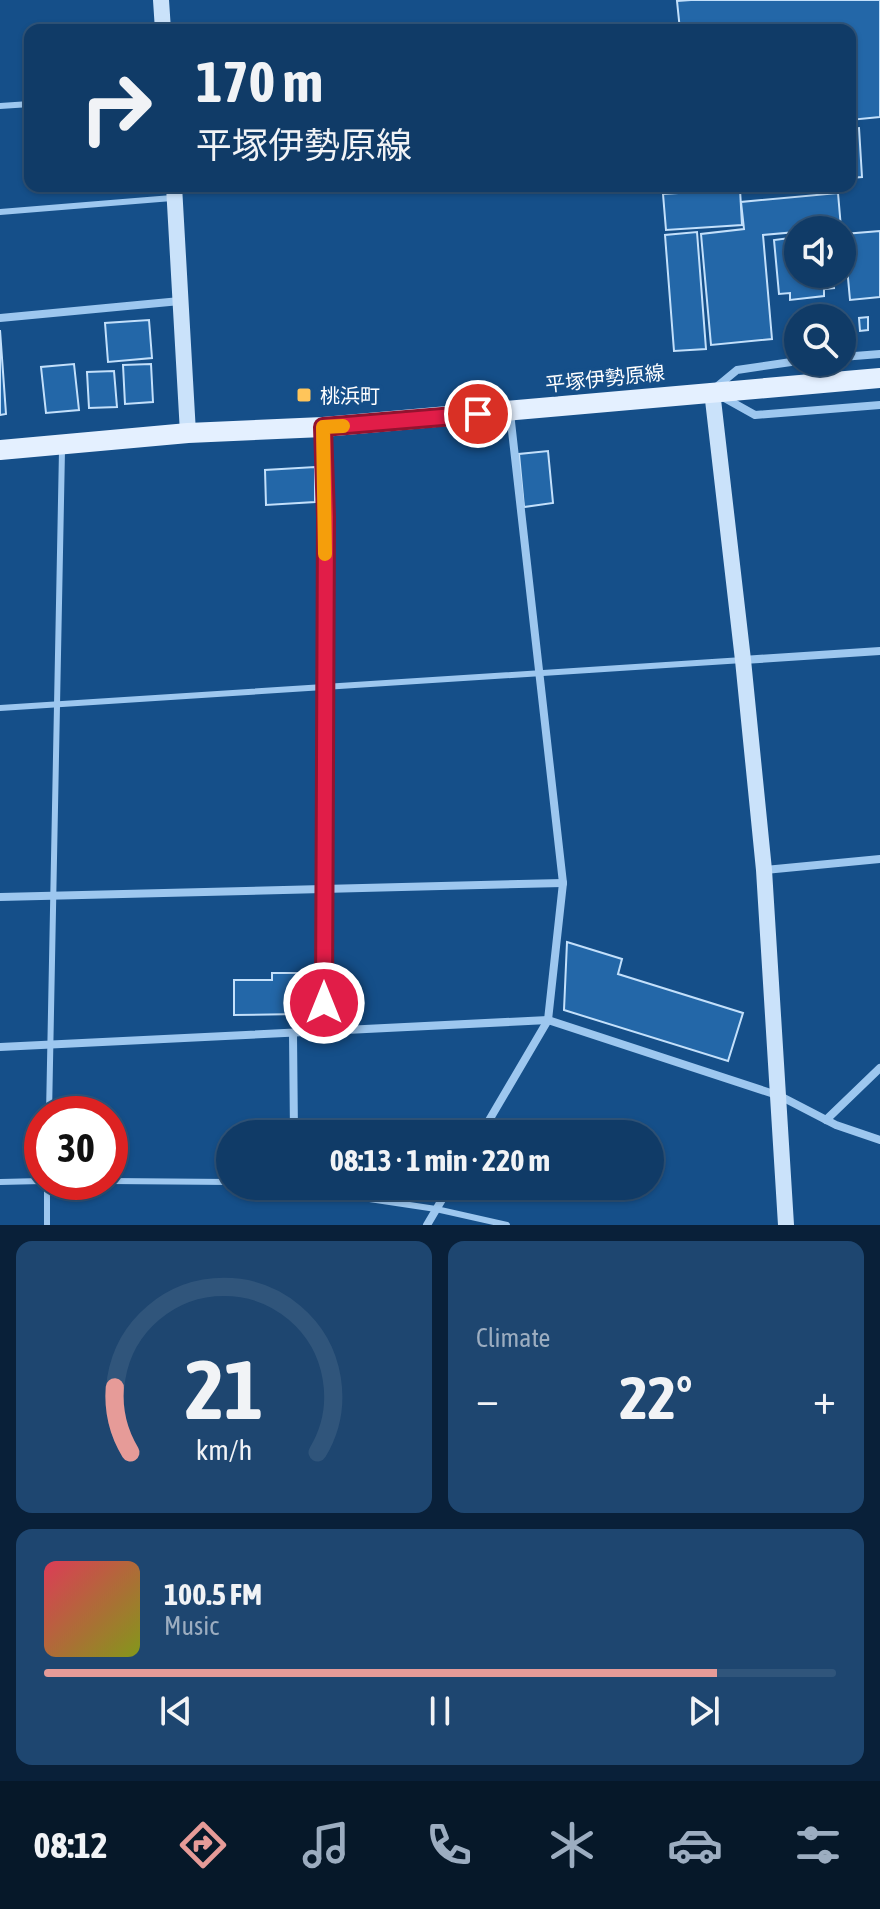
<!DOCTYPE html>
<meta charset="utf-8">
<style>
:root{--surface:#103b67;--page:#1e4670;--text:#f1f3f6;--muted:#9cadc0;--line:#30557b;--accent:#e69b98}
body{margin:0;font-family:"Asap Condensed","Noto Sans JP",sans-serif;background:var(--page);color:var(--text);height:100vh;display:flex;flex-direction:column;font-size:30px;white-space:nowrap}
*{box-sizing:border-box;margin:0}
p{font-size:26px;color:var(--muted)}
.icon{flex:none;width:44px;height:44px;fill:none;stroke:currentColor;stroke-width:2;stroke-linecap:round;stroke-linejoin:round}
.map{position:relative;height:1225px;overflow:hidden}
.details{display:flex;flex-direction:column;gap:16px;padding:16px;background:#092039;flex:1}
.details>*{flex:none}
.banner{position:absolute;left:24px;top:24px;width:832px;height:168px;border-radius:16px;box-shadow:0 2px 6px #0004,0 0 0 2px var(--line);background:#103b67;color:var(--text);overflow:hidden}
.buttons{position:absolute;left:784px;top:216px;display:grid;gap:16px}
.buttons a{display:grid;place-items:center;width:72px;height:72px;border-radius:50%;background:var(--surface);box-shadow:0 2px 6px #0004,0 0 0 2px var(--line);font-size:40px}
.speed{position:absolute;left:24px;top:1096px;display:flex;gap:16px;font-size:40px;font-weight:700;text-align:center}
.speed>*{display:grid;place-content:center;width:104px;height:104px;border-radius:50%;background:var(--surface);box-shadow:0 2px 6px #0004,0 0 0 2px var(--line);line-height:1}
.speed .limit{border:12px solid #d22;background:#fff;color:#111}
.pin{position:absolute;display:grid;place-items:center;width:68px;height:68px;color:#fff;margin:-34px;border:4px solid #fff;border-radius:50%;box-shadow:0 2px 8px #0007}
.me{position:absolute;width:88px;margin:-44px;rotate:0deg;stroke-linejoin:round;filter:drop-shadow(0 0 6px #0008)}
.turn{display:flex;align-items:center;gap:28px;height:168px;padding:0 40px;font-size:36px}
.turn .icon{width:104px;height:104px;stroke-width:2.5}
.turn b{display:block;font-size:56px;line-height:68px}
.big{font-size:60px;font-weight:700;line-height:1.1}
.details .tile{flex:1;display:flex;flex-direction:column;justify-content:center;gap:12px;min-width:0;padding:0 28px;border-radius:16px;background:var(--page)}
.details .dial{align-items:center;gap:0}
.dial svg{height:208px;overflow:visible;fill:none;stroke:var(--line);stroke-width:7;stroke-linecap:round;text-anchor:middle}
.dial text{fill:var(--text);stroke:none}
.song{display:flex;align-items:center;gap:24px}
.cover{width:96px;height:96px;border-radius:12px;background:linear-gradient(135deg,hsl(350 70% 55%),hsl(70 70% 35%))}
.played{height:8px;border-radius:4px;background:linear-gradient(90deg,var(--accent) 85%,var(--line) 85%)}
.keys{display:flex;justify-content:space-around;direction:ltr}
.heat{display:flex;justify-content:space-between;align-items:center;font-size:44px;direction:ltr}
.details .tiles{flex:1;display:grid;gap:16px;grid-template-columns:1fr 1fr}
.tile:last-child{grid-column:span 2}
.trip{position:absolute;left:216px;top:1120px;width:448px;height:80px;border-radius:40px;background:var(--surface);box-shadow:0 2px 6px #0004,0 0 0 2px var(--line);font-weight:700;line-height:80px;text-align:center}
.tabs{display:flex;height:128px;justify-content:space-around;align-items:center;background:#061829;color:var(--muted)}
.tabs .icon{width:56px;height:56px}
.tabs .active{color:var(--accent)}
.tabs b{font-size:36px;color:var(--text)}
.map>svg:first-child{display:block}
.building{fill:#2367a8;stroke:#c3e0fb;stroke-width:2}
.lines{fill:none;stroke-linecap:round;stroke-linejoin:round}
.lane{stroke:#9dc7ef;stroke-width:6}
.street{stroke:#9dc7ef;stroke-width:8}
.secondary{stroke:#cae2fa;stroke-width:16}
.primary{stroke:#e4f0ff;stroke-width:20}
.route-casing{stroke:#92132f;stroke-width:20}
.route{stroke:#e11d48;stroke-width:14}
.slow{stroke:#f59e0b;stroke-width:14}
.poi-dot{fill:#ffc55a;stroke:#154f89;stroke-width:3}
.labels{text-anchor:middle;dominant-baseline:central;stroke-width:8;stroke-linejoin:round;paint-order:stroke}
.street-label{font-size:20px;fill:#fff;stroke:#154f89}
.poi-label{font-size:20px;fill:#fff;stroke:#154f89;text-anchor:start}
</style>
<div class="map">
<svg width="880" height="1225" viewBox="0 0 880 1225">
<rect width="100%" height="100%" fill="#154f89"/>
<g class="building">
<path d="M691,0H880V117L850,120V30H680L677,1Z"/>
<path d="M859,128L862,177L850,178V129Z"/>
<path d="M695,186H750L696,191Z"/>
<path d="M740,189L742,225L666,230L663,194Z"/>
<path d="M838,193L841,228L763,235L772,339L711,345L701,234L744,229L741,202Z"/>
<path d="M880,231V297L850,300L844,234Z"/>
<path d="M697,232L706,349L674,351L665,235Z"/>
<path d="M798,237V274H841V280H833L834,288L824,289V296L790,300V293L779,294L774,240Z"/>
<path d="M868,317V330L860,331L859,318Z"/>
<path d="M149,320L152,358L108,362L105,323Z"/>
<path d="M0,330L6,414L0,415Z"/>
<path d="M74,364L79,410L46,413L41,367Z"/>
<path d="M151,364L153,402L125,404L123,365Z"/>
<path d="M114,371L117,407L89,408L87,372Z"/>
<path d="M548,451L553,503L524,507L519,454Z"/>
<path d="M315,467V502L266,505L265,470Z"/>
<path d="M567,942L622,959L618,974L743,1013L728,1061L564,1010Z"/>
<path d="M272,973H298L299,1014L234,1015V980H272Z"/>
</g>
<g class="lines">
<g class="lane">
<path d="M0,106L30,104"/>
<path d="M0,212L172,198"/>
<path d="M0,708L743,660"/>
<path d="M49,1114L62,450"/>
<path d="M110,1181L230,1182"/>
<path d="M0,1182L42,1181"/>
<path d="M283,1186L436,1209L507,1225"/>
<path d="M47,1225V1182"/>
</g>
<g class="street">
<path d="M0,318L180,301"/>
<path d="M842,357L880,354"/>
<path d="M714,389L737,370L798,361"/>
<path d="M721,396L755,415L880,405"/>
<path d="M323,428L326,517L325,1032"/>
<path d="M743,660L880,651"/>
<path d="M765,870L880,859"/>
<path d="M0,897L563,883"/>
<path d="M293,1034L294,1134"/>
<path d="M0,1047L548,1020L780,1096L836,1125L880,1140"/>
<path d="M826,1120L880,1068"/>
<path d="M481,1134L548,1020L563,883L510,413"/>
<path d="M295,1186V1187"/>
<path d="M427,1225L450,1186"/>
</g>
<g class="secondary">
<path d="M161,0L163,30"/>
<path d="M174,186L188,433"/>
<path d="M712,391L743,660L764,870L786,1225"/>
</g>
<path class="primary" d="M0,450L188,433L323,427L880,378"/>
</g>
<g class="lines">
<defs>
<path id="route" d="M324,1003L326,517L323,427L478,414"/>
</defs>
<use href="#route" class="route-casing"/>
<use href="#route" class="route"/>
<path class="slow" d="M325,554L323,427L343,426"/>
</g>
<rect class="poi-dot" x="296" y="387" width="16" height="16" rx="4"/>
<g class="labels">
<g class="street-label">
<text transform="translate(605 378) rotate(-6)">平塚伊勢原線</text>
</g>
<g class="poi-label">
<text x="320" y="395">桃浜町</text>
</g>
</g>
</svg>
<div class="buttons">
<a><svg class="icon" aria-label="sound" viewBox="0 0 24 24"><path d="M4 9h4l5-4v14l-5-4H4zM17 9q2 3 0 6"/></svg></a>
<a><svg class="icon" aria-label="search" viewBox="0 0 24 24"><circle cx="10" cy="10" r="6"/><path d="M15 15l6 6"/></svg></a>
</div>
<div class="speed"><div class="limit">30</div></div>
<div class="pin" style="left:478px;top:414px;background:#d93025"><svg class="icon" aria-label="arrive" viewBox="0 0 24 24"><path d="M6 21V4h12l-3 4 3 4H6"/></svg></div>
<svg class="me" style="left:324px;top:1003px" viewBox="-20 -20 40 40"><circle r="17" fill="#e11d48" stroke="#fff" stroke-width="3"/><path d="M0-11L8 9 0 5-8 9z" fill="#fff"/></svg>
<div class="trip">08:13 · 1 min · 220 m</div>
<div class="banner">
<div class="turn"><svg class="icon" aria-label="right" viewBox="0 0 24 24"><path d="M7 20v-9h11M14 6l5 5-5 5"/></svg><div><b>170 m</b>平塚伊勢原線</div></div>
</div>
</div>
<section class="details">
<div class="tiles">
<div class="tile dial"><svg viewBox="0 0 100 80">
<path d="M14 69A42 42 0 1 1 86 69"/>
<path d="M14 69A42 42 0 0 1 8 44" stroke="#e69b98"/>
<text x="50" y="56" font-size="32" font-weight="700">21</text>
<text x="50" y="72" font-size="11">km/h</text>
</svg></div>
<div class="tile"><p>Climate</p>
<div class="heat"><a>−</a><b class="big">22°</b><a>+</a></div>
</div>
<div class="tile">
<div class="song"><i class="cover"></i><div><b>100.5 FM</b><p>Music</p></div></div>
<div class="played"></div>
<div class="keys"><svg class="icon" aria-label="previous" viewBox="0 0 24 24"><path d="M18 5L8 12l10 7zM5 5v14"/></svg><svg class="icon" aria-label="pause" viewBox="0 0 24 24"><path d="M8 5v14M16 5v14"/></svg><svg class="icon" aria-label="next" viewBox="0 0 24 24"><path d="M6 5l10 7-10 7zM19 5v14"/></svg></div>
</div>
</div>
</section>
<nav class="tabs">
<b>08:12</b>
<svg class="icon active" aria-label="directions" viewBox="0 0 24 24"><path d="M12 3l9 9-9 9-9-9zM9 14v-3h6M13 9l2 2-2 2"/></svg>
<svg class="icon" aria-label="music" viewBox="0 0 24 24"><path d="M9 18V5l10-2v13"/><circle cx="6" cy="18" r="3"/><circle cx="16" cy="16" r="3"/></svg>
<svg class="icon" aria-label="phone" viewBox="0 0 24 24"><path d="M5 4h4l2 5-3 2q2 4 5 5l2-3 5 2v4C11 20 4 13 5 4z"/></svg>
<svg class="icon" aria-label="climate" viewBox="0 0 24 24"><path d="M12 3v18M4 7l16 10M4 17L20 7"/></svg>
<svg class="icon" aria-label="car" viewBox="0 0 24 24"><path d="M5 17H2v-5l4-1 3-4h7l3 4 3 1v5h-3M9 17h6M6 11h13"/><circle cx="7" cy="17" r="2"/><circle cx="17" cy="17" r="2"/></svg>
<svg class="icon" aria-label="filters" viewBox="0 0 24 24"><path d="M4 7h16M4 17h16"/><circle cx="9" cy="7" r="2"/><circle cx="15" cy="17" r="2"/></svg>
</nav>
